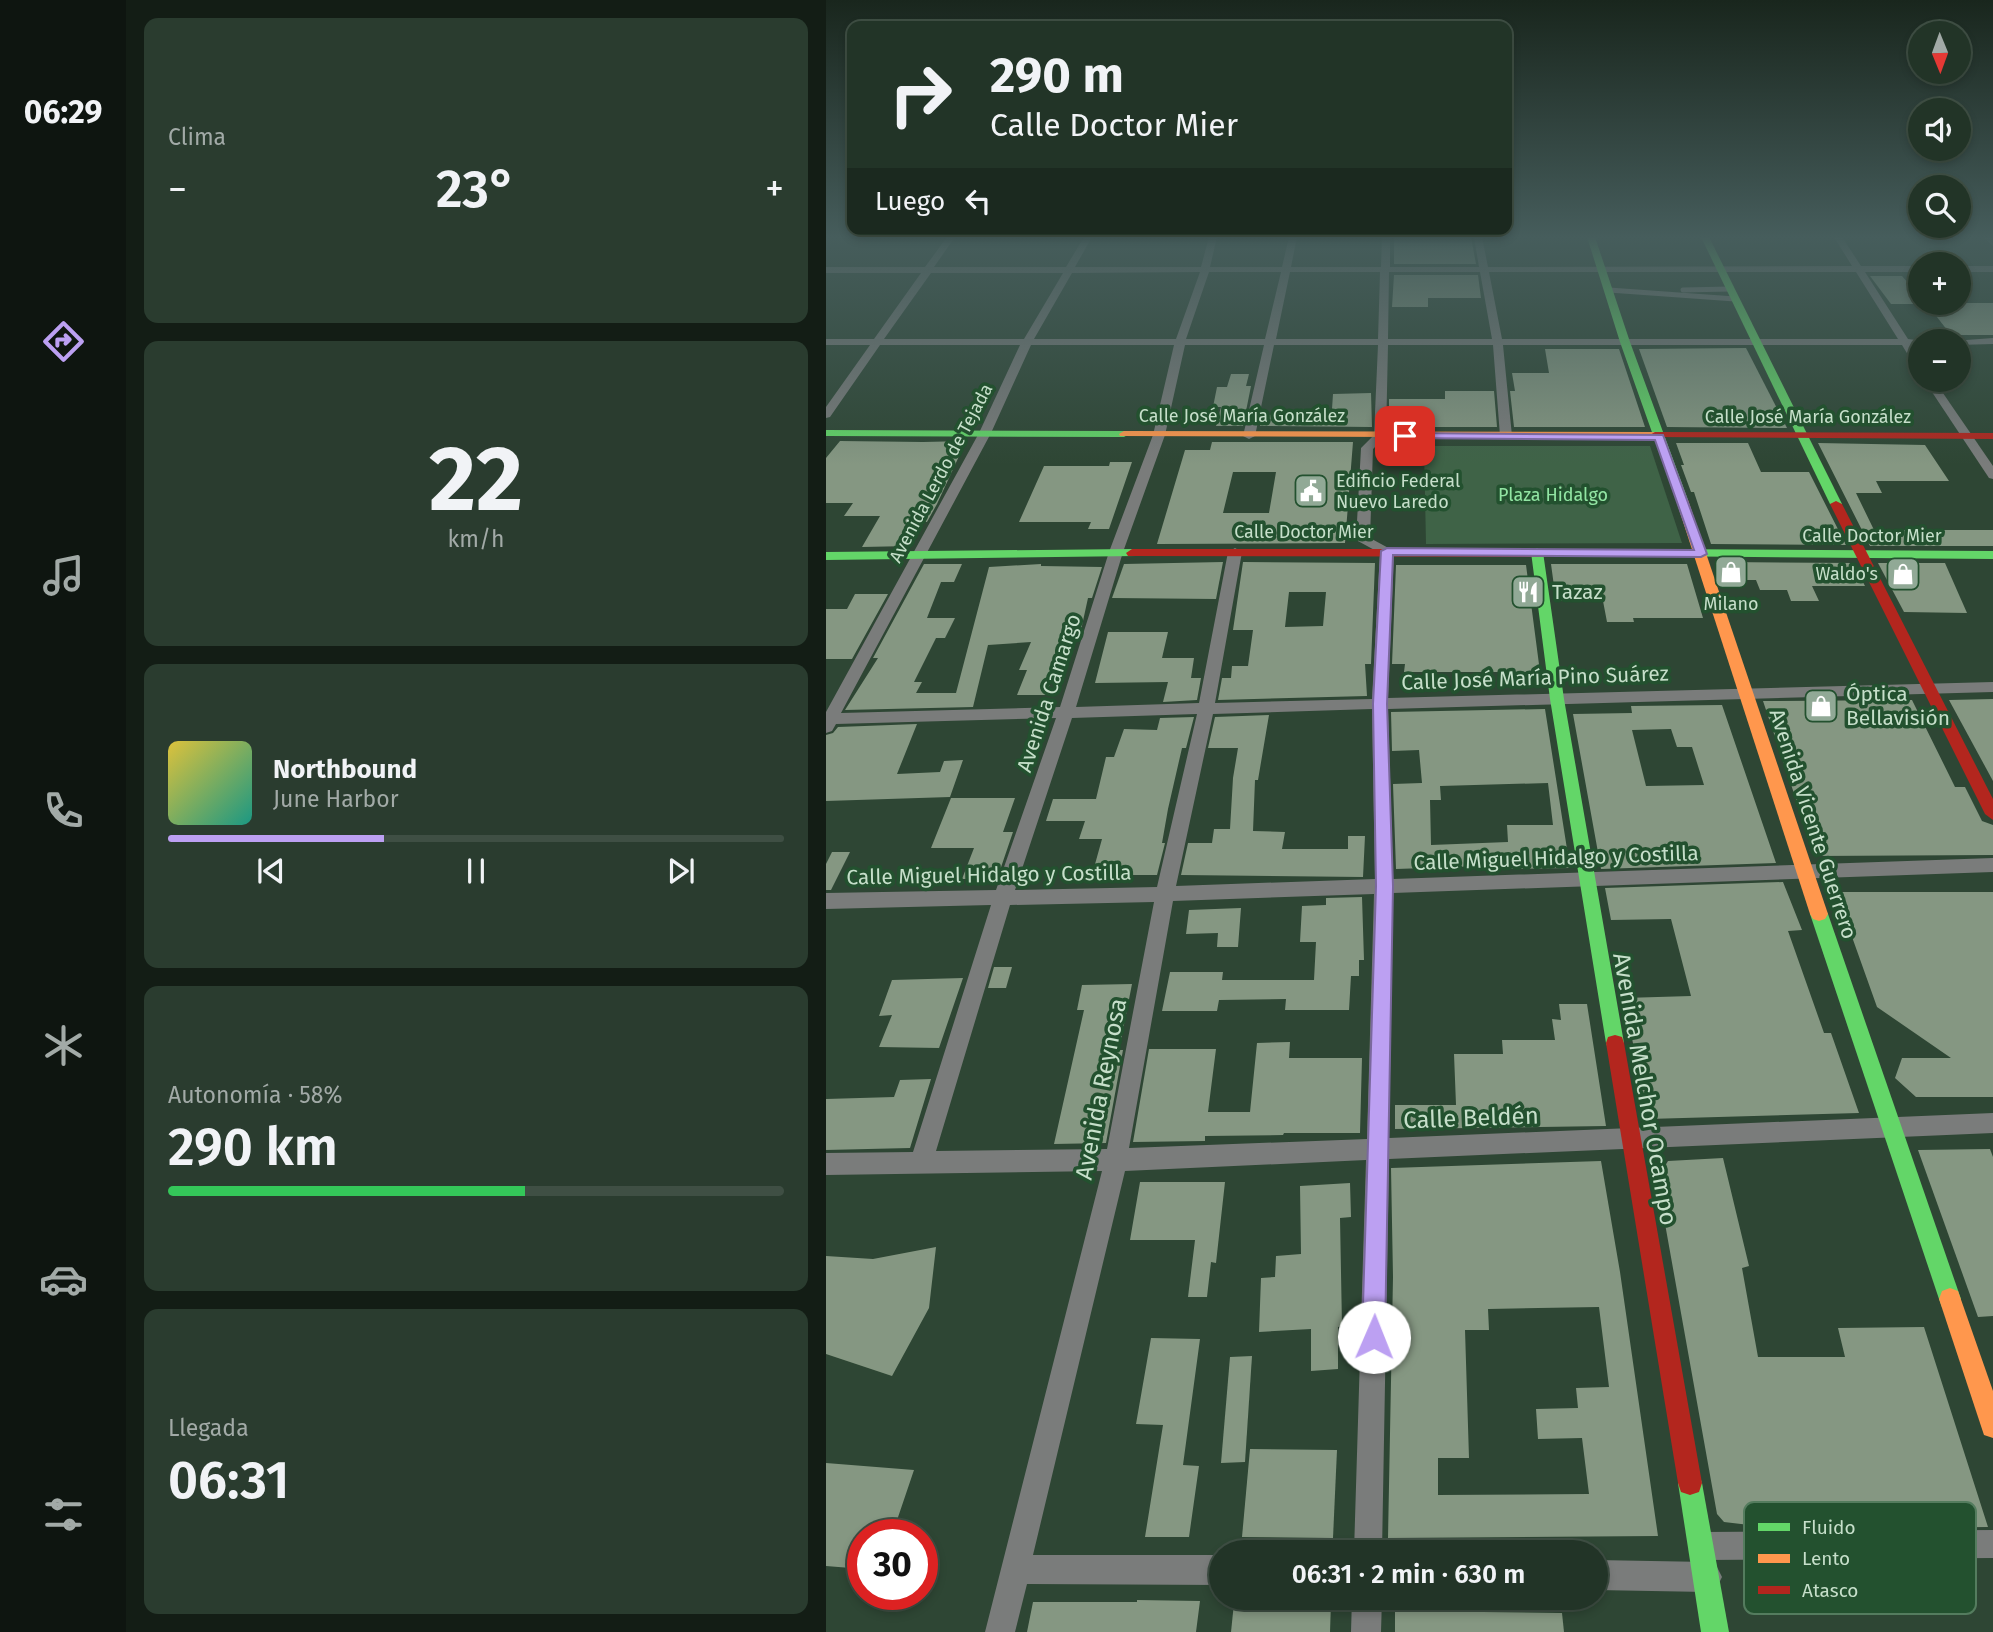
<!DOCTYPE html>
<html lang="es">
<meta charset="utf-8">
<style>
:root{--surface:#223427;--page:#2a3c2f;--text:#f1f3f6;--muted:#a2aaa7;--line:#3f4f44;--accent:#bca0f2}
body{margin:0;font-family:"Fira Sans",sans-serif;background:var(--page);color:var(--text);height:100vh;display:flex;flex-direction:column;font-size:26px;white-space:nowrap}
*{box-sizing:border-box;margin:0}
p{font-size:23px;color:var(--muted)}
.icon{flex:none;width:38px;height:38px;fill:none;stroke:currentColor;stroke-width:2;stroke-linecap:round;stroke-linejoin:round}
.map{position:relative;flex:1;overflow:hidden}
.details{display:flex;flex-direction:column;gap:18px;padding:18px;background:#131d15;width:700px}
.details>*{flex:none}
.banner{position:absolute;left:21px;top:21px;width:665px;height:214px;border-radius:14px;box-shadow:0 4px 10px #0003,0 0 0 2px var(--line);background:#223427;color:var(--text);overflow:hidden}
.needle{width:46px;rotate:179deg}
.buttons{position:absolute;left:1082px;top:21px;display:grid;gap:14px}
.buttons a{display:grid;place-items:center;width:63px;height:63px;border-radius:50%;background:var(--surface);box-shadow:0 4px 10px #0003,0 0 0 2px var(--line);font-size:35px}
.speed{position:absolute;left:21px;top:1519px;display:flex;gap:14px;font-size:35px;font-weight:700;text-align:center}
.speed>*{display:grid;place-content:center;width:91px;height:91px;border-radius:50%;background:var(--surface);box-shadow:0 4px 10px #0003,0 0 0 2px var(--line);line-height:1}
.speed .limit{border:10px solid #d22;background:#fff;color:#111}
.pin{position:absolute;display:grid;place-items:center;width:60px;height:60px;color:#fff;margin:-30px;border-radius:14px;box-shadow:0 4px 10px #0006}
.me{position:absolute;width:77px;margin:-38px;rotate:1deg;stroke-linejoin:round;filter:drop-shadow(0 0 5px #0008)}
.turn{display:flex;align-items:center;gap:24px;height:147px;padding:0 28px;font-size:32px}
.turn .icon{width:91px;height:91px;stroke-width:2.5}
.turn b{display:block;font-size:49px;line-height:60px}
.then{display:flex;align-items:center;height:66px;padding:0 28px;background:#0003;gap:14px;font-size:26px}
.big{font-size:52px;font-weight:600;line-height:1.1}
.details .tile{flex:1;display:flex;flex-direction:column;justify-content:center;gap:10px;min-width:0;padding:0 24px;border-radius:14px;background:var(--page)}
.details .dial{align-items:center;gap:0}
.dial b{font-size:91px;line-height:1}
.song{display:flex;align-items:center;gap:21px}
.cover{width:84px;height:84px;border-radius:10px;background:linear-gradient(135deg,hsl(50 70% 55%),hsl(170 70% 35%))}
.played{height:7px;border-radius:4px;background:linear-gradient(90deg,var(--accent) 35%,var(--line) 35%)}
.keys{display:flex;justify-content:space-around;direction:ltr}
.heat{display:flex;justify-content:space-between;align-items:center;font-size:38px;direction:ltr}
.charge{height:10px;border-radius:5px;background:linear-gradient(90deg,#34c759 58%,var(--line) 0)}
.trip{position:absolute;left:383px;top:1540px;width:399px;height:70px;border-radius:35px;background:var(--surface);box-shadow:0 4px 10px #0003,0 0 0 2px var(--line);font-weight:600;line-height:70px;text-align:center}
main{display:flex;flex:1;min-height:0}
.tabs{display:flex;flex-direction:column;width:126px;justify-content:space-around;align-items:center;background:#0e1510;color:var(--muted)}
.tabs .icon{width:49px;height:49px}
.tabs .selected{color:var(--accent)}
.tabs b{font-size:32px;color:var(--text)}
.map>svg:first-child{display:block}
.green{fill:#3f6347}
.building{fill:#859782;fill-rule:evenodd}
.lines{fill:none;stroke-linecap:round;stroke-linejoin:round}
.lane{stroke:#7a7c7b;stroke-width:5}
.street{fill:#7a7c7b;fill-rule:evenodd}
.fast{fill:#63d668;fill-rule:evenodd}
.slow{fill:#ff974d;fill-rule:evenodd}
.jam{fill:#b3261e;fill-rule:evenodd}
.route{fill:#bca0f2;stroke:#7a689d;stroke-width:2}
.labels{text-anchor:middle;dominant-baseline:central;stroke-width:7;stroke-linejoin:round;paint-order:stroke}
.far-street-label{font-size:18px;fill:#c6dfca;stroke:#23512f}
.far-poi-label{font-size:18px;fill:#c6dfca;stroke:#23512f;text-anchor:start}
.far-park-label{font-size:18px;fill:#92e5a3;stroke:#23512f}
.poi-label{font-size:21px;fill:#c6dfca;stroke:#23512f;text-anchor:start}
.street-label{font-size:21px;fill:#c6dfca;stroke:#23512f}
.near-street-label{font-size:24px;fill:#c6dfca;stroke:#23512f}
.key{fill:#23512f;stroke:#547c5e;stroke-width:2}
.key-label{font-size:19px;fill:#c6dfca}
</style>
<main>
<nav class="tabs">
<b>06:29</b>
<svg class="icon selected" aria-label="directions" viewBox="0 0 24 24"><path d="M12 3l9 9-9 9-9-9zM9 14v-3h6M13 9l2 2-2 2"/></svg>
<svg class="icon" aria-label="music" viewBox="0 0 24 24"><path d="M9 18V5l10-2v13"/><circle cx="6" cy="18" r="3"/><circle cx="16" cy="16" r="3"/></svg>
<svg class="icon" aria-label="phone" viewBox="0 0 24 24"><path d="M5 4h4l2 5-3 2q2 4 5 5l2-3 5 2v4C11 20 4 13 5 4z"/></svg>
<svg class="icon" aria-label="climate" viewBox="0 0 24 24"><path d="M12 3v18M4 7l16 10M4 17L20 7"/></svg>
<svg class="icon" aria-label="car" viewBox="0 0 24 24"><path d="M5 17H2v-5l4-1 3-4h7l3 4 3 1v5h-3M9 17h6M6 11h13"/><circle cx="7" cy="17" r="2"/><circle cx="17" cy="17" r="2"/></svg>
<svg class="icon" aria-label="filters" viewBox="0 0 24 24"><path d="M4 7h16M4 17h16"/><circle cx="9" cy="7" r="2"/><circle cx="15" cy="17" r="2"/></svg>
</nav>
<section class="details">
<div class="tile"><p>Clima</p>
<div class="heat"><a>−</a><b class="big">23°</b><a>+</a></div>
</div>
<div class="tile dial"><b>22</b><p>km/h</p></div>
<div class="tile">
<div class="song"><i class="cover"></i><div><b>Northbound</b><p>June Harbor</p></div></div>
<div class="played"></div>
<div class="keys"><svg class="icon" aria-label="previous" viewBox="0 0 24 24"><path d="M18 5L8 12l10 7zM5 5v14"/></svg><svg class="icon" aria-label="pause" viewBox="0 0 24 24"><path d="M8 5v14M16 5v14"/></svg><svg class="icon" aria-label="next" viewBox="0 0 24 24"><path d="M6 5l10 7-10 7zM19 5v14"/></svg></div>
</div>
<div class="tile"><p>Autonomía · 58%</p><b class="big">290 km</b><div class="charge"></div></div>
<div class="tile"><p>Llegada</p><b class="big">06:31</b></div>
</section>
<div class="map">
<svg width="1167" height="1632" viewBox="0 0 1167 1632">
<rect width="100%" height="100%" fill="#2e4634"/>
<path class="green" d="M598,446H824L856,543L600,544Z"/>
<g class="building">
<path d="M568,237H645L650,264H568Z"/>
<path d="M568,275H652L655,298H602V307H566Z"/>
<path d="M1044,276H1076L1094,297V303L1100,304H1065Z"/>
<path d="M1100,303H1167V335H1125Z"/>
<path d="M920,348L961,428L841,427L813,349Z"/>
<path d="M719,349H793L819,427H688L684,391H689L686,373H723Z"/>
<path d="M405,374H423L420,386H425L417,426H390L395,407H387L391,387H401Z"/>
<path d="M619,391H668L671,427H563V399H619Z"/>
<path d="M545,393L546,427L434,426L436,415L476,414L477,409H506L507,394Z"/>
<path d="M14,441L97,442L140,441L111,504L101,522H96L84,546L36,547L54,516H18L27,503H0V458Z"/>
<path d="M386,442H527L519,543L331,544L359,450H384ZM407,472H450L443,513H397Z"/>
<path d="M850,443H922L935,472H983L1020,545L885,544L868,492H865L855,465H858Z"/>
<path d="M992,443L1099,445L1123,481H1050L1056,493H1030L1048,530H1167V546H1044Z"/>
<path d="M284,462H306L283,529H262L265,522H193L218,466H283Z"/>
<path d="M397,562L390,599L286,598L298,564Z"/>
<path d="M417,562L549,563L545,664H539L541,696L392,700L396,678H405L406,666H422L427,630H407ZM463,592H500L497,626L459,627Z"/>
<path d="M896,562L1027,563L1039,586H986L993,601H965L961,590H934L930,580H902Z"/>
<path d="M1052,563H1119L1141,613L1078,612Z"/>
<path d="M98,564H136L128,582H115L101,618H129L119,638H110L88,682H96L90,693H130L163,567L215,564V566L276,567L266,598H262L255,630L241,631L223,678H226L220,695H191L201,670H193L205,642L162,645L147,707L19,710L52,658H47Z"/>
<path d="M725,564H861L877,618H807L808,622H781L777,601H730Z"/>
<path d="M570,565H700L714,672H578L579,664H566Z"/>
<path d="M29,594H62L26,659H0V609H21Z"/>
<path d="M282,632H342L336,658H368L365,678H375L371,700L337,702L342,682L269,683Z"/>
<path d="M1167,699V781L1123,700Z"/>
<path d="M1086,700L1129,787H1139L1156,821L1167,825V855L989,856L937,701Z"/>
<path d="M896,705L950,863L775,869L747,714L806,713L805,706ZM845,729L851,747H866L878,785L820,786L806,730Z"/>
<path d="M719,709L744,868L685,869L686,865L570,869L567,784L596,783L593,750L566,751L565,712ZM722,783L727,825H681L682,842L605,845L604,800H615L614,786Z"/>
<path d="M443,715L432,780H429L427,831L459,832L456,849H522V836H539L537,877L355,875L362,843H386L388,829H404L407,778L412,748H382L389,717Z"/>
<path d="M368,717L360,748H356L342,809L336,843H339L331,875H266L276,839H253L259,821H220L227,799H270L280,757H288L298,729L331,730L334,718Z"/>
<path d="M91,724L71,774L114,772L118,761L137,760L124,797L0,801V735L7,733L12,727Z"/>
<path d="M125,798H189L177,832H187L171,879H136L148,848H105Z"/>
<path d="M6,852H24L5,890H0V864Z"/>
<path d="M957,882L976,930L962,931L998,1033H1005L1033,1113L822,1119L798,998L865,996L845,919L785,920L779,888Z"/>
<path d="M1010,892H1167V1097H1090L1069,1078L1076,1058H1125L1051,1007Z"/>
<path d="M536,897L538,960H533V976H525L523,1010H459L460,999L393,1000L391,1011H336L344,972H397L396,980H488L490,942H474L476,906L500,905V898Z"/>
<path d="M415,908L412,947H391L392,933L360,934L363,910Z"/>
<path d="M168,967H186L180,988H162Z"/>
<path d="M137,978L113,1048L53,1047L66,1015L53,1016L66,980Z"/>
<path d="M306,984L293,1050H297L280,1143L228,1144L258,1010H251L256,985Z"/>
<path d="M733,1004H761L780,1126L569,1129V1105H630L628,1054H677L676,1040H729L726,1019L735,1020Z"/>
<path d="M464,1042L463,1058H536L534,1133H458L457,1135L379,1136V1141L307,1142L323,1049H390L382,1112H424L431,1043Z"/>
<path d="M105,1079L84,1148L0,1150V1099L68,1097L74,1080Z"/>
<path d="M1164,1149L1167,1157V1316L1152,1317L1092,1150Z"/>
<path d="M897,1158L923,1266L916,1268L932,1357H1019L1012,1328L1098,1327L1162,1527L1065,1528L1064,1523H999L1000,1528H949L898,1522L891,1514L831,1179L842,1161Z"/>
<path d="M775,1161L794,1272L832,1536L562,1538L567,1277L565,1168ZM773,1307L783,1387L750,1388L752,1408L710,1409L712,1439L756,1438L763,1494L612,1495V1458H643L639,1330H663L662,1309Z"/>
<path d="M314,1182H399L390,1263L385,1262L381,1297H362L369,1240H304Z"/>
<path d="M524,1183L525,1217L514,1218L516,1326L512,1327V1369L485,1371V1329L433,1332L435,1278L449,1277L450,1256L475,1254L474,1186Z"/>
<path d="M110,1247L103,1308L66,1376L0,1354V1256L47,1259Z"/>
<path d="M325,1338L374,1339L357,1465L373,1466L363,1537H319L337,1425L310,1424Z"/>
<path d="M426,1356L419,1462L395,1463L404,1357Z"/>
<path d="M424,1449L511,1450L507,1538L416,1537Z"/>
<path d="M0,1463L88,1470L66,1535H37V1569L0,1566Z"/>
<path d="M311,1600L374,1601L370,1632H201L207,1602H311Z"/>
<path d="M505,1602L504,1632H405L408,1603Z"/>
<path d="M569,1611L736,1613L738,1632H569Z"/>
</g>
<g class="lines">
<g class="lane">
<path d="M783,290L909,299"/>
<path d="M857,290L904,289"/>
</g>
<g class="street">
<path d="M121,237H129L108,267H240L258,237H266L249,267H375L383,237H391L384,267H456L463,237H471L465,267H555L556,237H564V267H653L648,237H656L662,267L1026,266L1008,237H1016L1035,266H1094V272H1039L1082,339L1099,341H1094V345H1086L1094,357V369L1090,368L1076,345H677L686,436L680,439L674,436L667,345H562L560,436L547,449L544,538L568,551L562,698L1167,682V692L562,709L567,879L1167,858V872L567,893L563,1138L1167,1113V1133L563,1159L556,1552H528L540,1160L299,1171L207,1555H396V1585L201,1584L189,1632H159L276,1171L0,1175V1153L87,1152L165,905L0,909V893L170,890L230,718L10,724L6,731L0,733V712L153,433L194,345H54L4,417L0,418V407L44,345H0V339H48L95,273H0V267H99ZM374,272L350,339H208L246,273ZM383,272H455L439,339H360ZM464,272H554L552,339H450ZM563,272H654L666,339H562ZM663,272H1030L1072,339H676ZM105,273H237L198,339H58ZM205,345H348L327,435L283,552L234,707L15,713L165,433ZM359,345H438L417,436L423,439L429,436L448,345H552L548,435L535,448L530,540L554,553L546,699L389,703L416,552L409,548L402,552L373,703L250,707L297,552L339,435ZM546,709L549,879L350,886L387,714ZM371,714L331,887L189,890L246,718ZM548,894L541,1139L303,1148L347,901ZM328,902L281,1149L110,1151L184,905Z"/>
<path d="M1157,237H1166L1167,246Z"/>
<rect x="1132" y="266" width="35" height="6"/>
<path d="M1167,338V344L1132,345V341H1127Z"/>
<path d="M1098,380H1108L1167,466V479L1163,478Z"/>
<path d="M1167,1530V1558L877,1560L867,1556L863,1546L867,1536L877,1532Z"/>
<path d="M770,1560L881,1562L891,1567L896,1577L891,1587L881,1592L770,1590Z"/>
<path d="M526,1598H556L555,1632H525Z"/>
</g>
<g class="fast">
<path d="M761,237H769L804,342L862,500L860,502L850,500L794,342Z"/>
<path d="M875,237H883L1016,504L1014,506L1004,504Z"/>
<path d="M0,430L298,431L303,434L298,437L0,436Z"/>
<path d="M711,548L717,552L738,699L798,1043L796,1049L789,1051L782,1049L780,1043L724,699L705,552Z"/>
<path d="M306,549L312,553L310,556L0,560V552Z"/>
<path d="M825,549L1167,551V559L821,556L819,553Z"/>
<path d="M993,907L999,909L1002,914L1135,1299L1132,1307L1124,1310L1116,1307L1113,1299L984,914L987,909Z"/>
<path d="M864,1471L873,1474L876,1483L903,1632H875L852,1483L855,1474Z"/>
</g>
<g class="slow">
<path d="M298,431L829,432L834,435L829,438L294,436L293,434Z"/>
<path d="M856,497L862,500L1002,914L999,919L993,921L987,919L984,914L850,500Z"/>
<path d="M1124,1288L1132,1291L1167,1391V1438L1158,1435L1155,1426L1113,1299L1116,1291Z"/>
</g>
<g class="jam">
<path d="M829,432L1167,433V439L825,437L824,435Z"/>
<path d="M1010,501L1016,504L1167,799V820L1159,814L1004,504Z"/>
<path d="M306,549H825L831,553L825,557L302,556L300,553Z"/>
<path d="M789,1035L796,1037L798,1043L876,1483L873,1492L864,1495L855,1492L852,1483L780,1043L782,1037Z"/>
</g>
</g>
<linearGradient id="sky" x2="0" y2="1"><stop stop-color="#19261d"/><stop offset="0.51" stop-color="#465d5c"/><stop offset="1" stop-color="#465d5c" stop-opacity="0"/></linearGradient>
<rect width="1167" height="465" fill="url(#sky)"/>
<path class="route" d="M579,433L837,435L881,554L875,557L567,555L561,704L567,886L559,1337L556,1345L548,1349L540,1345L536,1337L550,886L547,704L555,551L561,548L868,550L829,440L575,438L574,436Z"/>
<defs>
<symbol id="civic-square" viewBox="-11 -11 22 22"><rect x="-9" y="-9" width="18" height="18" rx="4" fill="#91a996" stroke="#23512f"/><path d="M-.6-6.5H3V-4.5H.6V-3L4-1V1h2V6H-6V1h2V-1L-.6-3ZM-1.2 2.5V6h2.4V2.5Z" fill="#fff"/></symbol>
<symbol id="shop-square" viewBox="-11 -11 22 22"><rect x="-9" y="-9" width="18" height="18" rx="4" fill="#91a996" stroke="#23512f"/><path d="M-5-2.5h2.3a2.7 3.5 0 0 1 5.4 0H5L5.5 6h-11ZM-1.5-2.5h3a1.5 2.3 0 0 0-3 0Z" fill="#fff"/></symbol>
<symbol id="restaurant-square" viewBox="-11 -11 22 22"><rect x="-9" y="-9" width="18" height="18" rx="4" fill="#91a996" stroke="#23512f"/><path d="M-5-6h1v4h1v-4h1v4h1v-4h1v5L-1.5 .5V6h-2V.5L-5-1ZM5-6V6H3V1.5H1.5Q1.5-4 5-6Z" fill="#fff"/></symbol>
</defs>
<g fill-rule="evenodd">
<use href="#civic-square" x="466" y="472" width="38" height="38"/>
<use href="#shop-square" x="886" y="553" width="38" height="38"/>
<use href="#shop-square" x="1058" y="555" width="38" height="38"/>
<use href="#restaurant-square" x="683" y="573" width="38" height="38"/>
<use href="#shop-square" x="976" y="687" width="38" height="38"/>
</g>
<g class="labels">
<g class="far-street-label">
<text x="416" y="416">Calle José María González</text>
<text x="982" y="417">Calle José María González</text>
<text transform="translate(115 473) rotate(-62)">Avenida Lerdo de Tejada</text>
<text x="478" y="532">Calle Doctor Mier</text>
<text x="1046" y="536">Calle Doctor Mier</text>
</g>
<g class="far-poi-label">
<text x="510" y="481">Edificio Federal<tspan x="510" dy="21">Nuevo Laredo</tspan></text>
<text x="1052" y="574" text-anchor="end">Waldo's</text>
<text x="905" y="604" text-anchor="middle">Milano</text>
</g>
<g class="far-park-label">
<text x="727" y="495">Plaza Hidalgo</text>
</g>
<g class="poi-label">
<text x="726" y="592">Tazaz</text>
<text x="1020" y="694">Óptica<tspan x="1020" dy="24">Bellavisión</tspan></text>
</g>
<g class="street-label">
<text transform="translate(709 678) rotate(-2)">Calle José María Pino Suárez</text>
<text transform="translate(223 693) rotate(-72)">Avenida Camargo</text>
<text transform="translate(987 824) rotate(72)">Avenida Vicente Guerrero</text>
<text transform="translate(730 858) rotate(-2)">Calle Miguel Hidalgo y Costilla</text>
<text transform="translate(163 875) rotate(-1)">Calle Miguel Hidalgo y Costilla</text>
</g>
<g class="near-street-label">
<text transform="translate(275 1089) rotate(-79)">Avenida Reynosa</text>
<text transform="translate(819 1089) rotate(80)">Avenida Melchor Ocampo</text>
<text transform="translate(645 1118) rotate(-2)">Calle Beldén</text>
</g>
</g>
<rect x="918" y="1502" width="232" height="112" rx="10" class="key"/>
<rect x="932" y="1523" width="32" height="8" fill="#63d668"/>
<rect x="932" y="1554" width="32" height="9" fill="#ff974d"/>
<rect x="932" y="1586" width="32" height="8" fill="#b3261e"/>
<g class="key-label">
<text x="976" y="1534">Fluido</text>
<text x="976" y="1565">Lento</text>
<text x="976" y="1597">Atasco</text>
</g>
</svg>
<div class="buttons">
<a><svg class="needle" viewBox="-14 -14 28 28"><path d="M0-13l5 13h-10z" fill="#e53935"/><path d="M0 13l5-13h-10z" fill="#a2aaa7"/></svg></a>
<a><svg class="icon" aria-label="sound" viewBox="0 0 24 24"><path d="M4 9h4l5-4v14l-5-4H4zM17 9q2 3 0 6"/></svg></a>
<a><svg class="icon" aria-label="search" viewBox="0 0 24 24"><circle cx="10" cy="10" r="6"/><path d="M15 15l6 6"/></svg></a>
<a>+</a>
<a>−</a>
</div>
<div class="speed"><div class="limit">30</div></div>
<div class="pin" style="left:579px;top:436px;background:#d93025"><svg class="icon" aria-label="arrive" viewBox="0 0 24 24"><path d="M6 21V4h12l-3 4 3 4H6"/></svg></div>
<svg class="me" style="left:548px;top:1337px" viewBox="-20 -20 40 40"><circle r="19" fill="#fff"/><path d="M0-13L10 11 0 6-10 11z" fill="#bca0f2"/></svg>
<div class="trip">06:31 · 2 min · 630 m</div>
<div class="banner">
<div class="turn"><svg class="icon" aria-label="right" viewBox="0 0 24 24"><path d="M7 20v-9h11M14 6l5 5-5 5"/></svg><div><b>290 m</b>Calle Doctor Mier</div></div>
<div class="then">Luego<svg class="icon" aria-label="left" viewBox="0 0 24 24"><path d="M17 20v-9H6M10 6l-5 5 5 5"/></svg></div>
</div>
</div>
</main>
